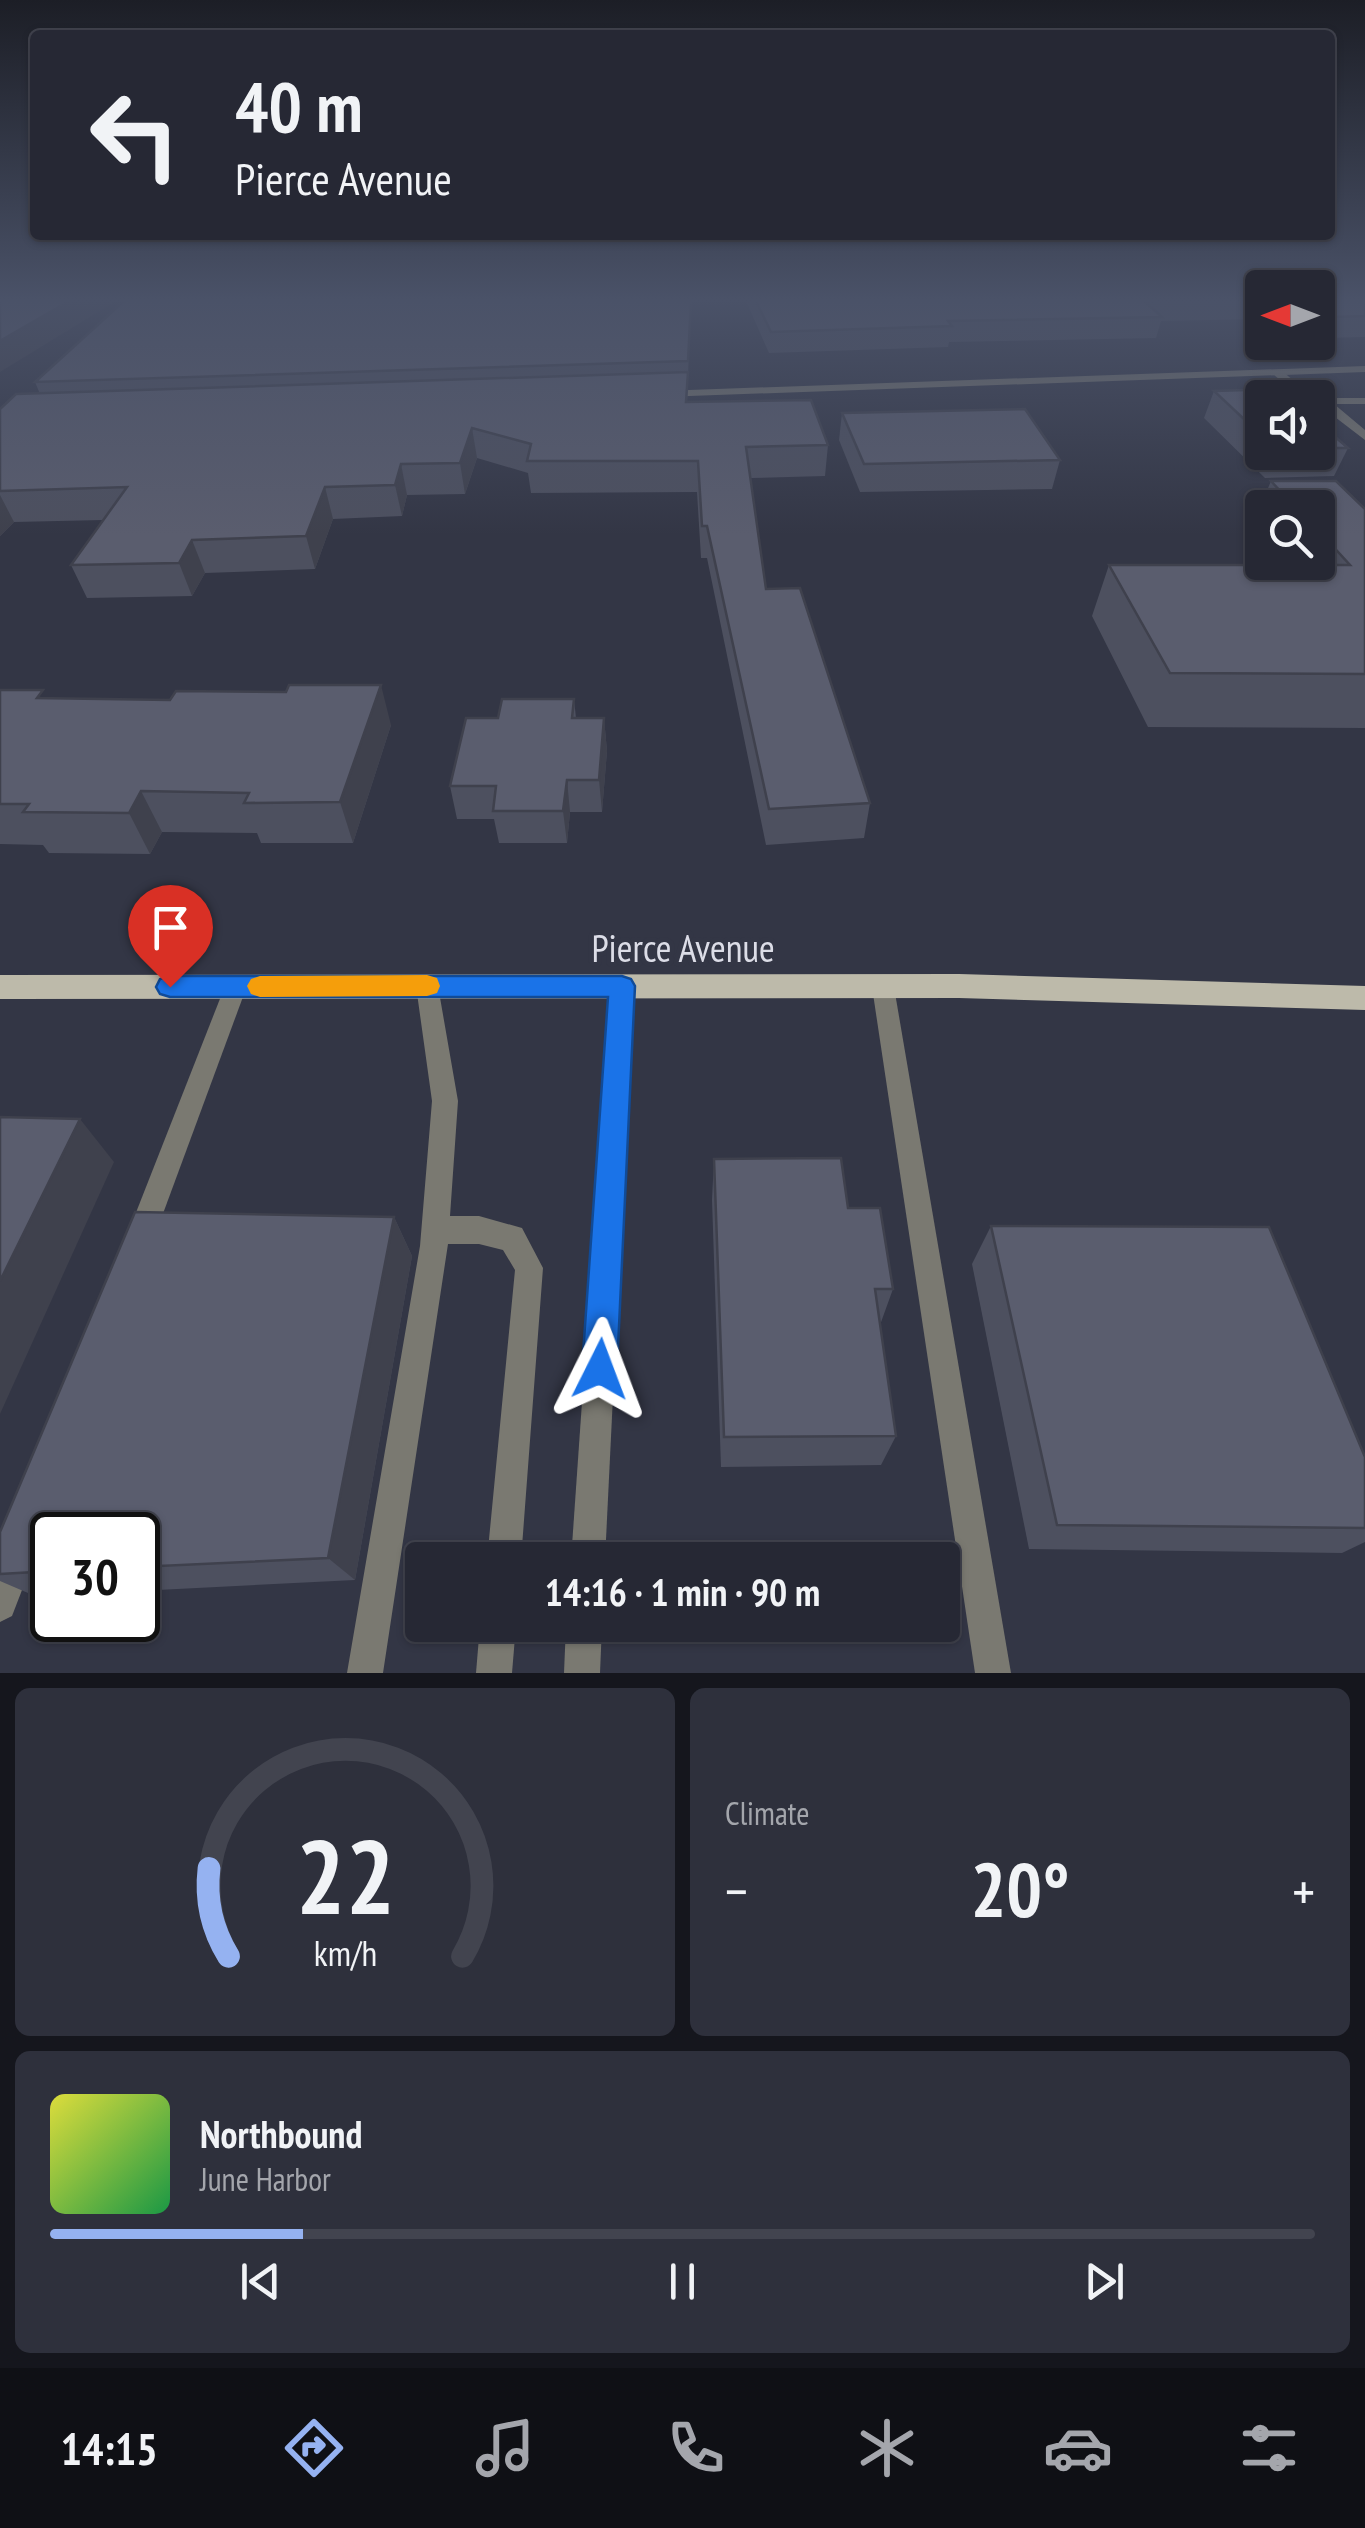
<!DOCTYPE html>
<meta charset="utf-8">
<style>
:root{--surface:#262834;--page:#2e303c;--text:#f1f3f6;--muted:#a4a6ac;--line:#42444f;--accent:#95b2f1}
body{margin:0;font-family:"PT Sans Narrow",sans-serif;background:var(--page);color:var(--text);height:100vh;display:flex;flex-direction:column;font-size:38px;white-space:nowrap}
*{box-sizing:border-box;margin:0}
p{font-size:32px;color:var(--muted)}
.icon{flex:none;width:55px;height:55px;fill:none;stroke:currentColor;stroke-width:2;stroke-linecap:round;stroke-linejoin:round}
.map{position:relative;height:1673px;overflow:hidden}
.sheet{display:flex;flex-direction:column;gap:15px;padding:15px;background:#15161d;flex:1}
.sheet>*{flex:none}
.guide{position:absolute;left:30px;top:30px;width:1305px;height:210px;border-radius:10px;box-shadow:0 2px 8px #0004,0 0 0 2px var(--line);background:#262834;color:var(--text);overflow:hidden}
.needle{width:65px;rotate:270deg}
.tools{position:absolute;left:1245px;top:270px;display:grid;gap:20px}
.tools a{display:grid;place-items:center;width:90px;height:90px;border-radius:10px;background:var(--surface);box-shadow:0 2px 8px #0004,0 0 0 2px var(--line);font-size:50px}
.speed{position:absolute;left:30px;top:1512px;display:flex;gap:20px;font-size:50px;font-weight:700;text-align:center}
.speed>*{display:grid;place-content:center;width:130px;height:130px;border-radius:50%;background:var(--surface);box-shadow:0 2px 8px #0004,0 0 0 2px var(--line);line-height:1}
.speed .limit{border:5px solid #111;border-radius:15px;background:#fff;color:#111}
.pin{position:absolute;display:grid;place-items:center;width:85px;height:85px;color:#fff;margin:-102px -42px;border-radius:50% 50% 50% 0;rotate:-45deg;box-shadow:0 0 10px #0007}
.pin .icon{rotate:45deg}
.me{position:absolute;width:110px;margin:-55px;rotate:3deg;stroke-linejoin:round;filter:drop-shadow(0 0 8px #0008)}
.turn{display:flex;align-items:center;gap:35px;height:210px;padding:0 40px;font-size:45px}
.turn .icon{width:130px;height:130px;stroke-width:2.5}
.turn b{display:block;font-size:70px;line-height:85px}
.big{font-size:75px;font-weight:800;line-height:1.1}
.sheet .tile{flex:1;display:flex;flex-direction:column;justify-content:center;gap:15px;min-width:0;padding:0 35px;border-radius:15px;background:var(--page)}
.sheet .dial{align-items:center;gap:0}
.dial svg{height:260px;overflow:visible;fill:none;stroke:var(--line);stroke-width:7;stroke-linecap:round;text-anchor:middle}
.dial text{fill:var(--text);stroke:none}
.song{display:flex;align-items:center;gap:30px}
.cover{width:120px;height:120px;border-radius:15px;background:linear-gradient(135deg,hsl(60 70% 55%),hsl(140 70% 35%))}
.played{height:10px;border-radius:5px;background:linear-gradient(90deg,var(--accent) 20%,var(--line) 20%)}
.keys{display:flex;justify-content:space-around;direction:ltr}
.heat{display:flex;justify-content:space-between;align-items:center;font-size:55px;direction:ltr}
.sheet .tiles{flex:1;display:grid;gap:15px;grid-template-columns:1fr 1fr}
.tile:last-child{grid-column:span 2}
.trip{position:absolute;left:405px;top:1542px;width:555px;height:100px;border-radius:10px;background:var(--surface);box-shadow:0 2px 8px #0004,0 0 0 2px var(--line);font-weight:800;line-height:100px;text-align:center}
.tab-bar{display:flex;height:160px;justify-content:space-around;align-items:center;background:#0f1015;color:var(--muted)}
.tab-bar .icon{width:70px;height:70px}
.tab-bar .selected{color:var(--accent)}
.tab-bar b{font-size:45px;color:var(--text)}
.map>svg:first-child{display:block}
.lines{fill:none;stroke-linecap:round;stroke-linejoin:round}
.service{fill:#7a7971;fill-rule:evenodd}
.minor{fill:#7a7971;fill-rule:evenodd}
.primary{fill:#bdbaaa;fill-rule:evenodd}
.wall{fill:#4d505f}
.shaded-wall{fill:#3f414d}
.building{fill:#5a5d6e;stroke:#3f414d;stroke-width:2.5}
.route{fill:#1a73e8;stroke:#114b97;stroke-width:2.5}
.slow{fill:#f59e0b}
.labels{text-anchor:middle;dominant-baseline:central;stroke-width:10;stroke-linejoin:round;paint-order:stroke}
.street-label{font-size:38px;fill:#dcdde7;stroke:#333645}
</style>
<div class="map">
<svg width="1365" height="1673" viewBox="0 0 1365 1673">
<rect width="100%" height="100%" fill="#333645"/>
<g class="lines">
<g class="service">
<path d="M1273,370H1281L1314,398H1301L1273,374Z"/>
<path d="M1318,398H1365V404H1334L1365,430V440L1318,404Z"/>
<path d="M236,977L244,979L247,986L154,1238L150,1248L140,1252L130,1248L126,1238L225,986L228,979Z"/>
<path d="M427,977L435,979L438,986L458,1101L450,1216H479L522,1228L543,1268L521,1560H487L515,1270L503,1250L479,1244H448L383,1673H347L420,1246L432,1101L416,986L419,979Z"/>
<path d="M883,978L891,980L894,987L1011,1673H975L872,987L875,980Z"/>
<path d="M17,1542L29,1547L34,1559L12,1616L0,1622V1559L5,1547Z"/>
<path d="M480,1625H516L512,1673H476Z"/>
</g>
<g class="minor">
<path d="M1365,366V372L662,397L656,394L662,391Z"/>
<path d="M622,977L630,979L633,986L605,1560H571L611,986L614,979Z"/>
<path d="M566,1625H602L600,1673H564Z"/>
</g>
<path class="primary" d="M959,974L1365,986V1010L959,998L0,999V975Z"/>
</g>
<g class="wall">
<path d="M691,301L687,402L828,445L825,476L751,478L766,589L870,803L864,838L766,845L707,558H701L697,492L531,493L528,473L477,458L465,494L407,495L402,516L333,519L315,569L205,573L192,596L87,598L71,565L103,520L14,522L0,536V409L40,394L35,382Z"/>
<path d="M746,301H1262V319L1161,321L1156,338L949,342L948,347L769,353Z"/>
<path d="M1318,301H1365V337L1321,338L1318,335Z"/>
<path d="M1214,391L1262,398V452H1318V422L1348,448L1334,476L1265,478L1204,418Z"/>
<path d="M842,413L1060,460L1052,489L860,492L839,440Z"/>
<path d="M1271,481L1365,509V728L1148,727L1092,616L1109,565H1279L1277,562H1318V508H1262V545L1250,531Z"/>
<path d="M0,690L47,698L391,725L353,843H261L257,833L162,832L150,854L49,853L43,845L0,844Z"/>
<path d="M574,699L576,718H604L607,751L602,812H570L567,843H499L494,819H457L450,786L498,718Z"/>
<path d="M714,1159L848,1208L893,1289L880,1325L896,1436L881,1465L721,1467L712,1200Z"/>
<path d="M394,1217L412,1256L355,1580L138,1591V1535H52V1595L35,1596L0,1581V1532Z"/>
<path d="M991,1226L1365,1457V1542L1342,1553L1029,1549L972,1264Z"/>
</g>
<g class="shaded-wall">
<path d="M69,301H116L0,372V341Z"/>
<path d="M472,428L477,458L465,494L460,463Z"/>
<path d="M401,464L407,495L402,516L395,485Z"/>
<path d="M325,487L333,519L315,569L306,536Z"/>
<path d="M0,495L14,522L0,536Z"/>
<path d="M192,540L205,573L192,596L179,563Z"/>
<path d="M381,685L391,725L353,843L340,802Z"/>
<path d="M604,718L607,751L602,812L599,780Z"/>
<path d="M567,780L570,812L567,843L563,811Z"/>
<path d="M141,791L162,832L150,854L129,813Z"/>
<path d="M80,1119L114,1162L0,1414V1281Z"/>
<path d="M394,1217L412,1256L355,1580L328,1558Z"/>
</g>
<g class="building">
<path d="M0,301H69L0,341Z"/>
<path d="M124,301H691L688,361L35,382Z"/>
<path d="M756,301H1155H1144L1162,317L948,321L952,326L771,332Z"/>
<path d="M1318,301H1365V316L1330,317L1318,309Z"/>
<path d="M688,372L686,402L811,400L828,445L746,447L766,589L800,588L870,803L769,809L707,526H702L698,461H527L531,444L472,428L460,463L401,464L395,485L325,487L306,536L192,540L179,563L71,565L127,487L0,491V409L16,394Z"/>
<path d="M1277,389L1288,398H1262V436L1214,391Z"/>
<path d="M1025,409L1060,460L864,464L842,413Z"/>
<path d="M1318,422L1348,448H1318Z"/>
<path d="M1271,481H1336L1365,509V674L1170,673L1109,565H1350L1318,530V508H1296Z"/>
<path d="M289,685H381L340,802L244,803L249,793L141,791L129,813L23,812L29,804H0V690H43L37,698L170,700L176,691L286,692Z"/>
<path d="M502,699H574L572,718H604L599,780H567L563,811H493L496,786H450L466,718H498Z"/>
<path d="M0,1117L80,1119L0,1281Z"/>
<path d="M841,1158L848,1208H880L893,1289H875L896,1436L724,1437L714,1159Z"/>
<path d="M135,1212L394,1217L328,1558L138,1567V1535H52V1571L0,1574V1532Z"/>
<path d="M991,1226L1269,1227L1365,1457V1528L1057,1525Z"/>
</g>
<linearGradient id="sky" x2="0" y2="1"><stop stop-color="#1c1e26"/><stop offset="0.56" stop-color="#4a5268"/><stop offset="1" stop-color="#4a5268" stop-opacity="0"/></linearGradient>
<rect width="1365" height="535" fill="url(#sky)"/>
<path class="route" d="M170,976H622L631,979L635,986L617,1369L612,1381L600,1386L587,1381L582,1369L608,997H170L160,994L156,987L160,979Z"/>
<path class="slow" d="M427,975L437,978L440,986L437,993L427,996L260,997L251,994L247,986L251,979L260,976Z"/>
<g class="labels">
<g class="street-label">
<text x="683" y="947">Pierce Avenue</text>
</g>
</g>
</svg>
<div class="tools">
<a><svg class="needle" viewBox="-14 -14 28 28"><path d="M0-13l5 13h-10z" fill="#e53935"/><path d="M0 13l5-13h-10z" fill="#a4a6ac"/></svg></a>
<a><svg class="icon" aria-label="sound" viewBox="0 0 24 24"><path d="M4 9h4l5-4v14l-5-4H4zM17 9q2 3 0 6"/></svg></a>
<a><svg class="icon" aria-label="search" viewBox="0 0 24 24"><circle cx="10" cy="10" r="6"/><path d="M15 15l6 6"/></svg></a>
</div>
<div class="speed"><div class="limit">30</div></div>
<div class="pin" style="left:170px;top:987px;background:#d93025"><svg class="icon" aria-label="arrive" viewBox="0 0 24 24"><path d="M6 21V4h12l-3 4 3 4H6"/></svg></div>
<svg class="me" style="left:600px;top:1369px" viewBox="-20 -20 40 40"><path d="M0-17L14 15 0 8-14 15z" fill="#1a73e8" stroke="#fff" stroke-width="4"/></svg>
<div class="trip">14:16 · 1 min · 90 m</div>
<div class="guide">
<div class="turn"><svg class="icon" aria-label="left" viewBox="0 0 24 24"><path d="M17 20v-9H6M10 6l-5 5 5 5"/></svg><div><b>40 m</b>Pierce Avenue</div></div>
</div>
</div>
<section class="sheet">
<div class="tiles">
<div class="tile dial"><svg viewBox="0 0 100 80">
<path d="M14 69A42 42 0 1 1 86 69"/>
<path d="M14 69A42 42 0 0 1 8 42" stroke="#95b2f1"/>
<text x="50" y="56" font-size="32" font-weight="700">22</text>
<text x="50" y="72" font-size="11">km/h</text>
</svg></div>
<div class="tile"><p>Climate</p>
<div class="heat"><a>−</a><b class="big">20°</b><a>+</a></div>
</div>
<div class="tile">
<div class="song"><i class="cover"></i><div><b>Northbound</b><p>June Harbor</p></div></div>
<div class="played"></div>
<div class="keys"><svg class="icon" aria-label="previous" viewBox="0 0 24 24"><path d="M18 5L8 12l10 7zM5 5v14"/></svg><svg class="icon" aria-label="pause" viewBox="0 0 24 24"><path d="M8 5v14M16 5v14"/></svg><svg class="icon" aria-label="next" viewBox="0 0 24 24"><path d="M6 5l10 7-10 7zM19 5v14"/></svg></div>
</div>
</div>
</section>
<nav class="tab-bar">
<b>14:15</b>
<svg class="icon selected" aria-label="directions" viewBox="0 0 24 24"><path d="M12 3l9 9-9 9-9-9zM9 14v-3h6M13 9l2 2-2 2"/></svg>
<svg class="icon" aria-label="music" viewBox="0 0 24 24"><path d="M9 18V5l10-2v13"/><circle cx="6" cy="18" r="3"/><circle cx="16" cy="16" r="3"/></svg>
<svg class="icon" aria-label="phone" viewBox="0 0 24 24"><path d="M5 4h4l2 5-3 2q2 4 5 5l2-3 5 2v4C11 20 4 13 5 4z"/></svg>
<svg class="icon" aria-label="climate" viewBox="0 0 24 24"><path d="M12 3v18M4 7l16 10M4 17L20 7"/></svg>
<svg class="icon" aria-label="car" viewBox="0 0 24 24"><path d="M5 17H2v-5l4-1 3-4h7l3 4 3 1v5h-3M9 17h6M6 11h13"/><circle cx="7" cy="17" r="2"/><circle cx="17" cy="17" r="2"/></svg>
<svg class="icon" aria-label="filters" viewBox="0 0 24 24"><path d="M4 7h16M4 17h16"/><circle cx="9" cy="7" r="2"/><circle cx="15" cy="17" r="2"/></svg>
</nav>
